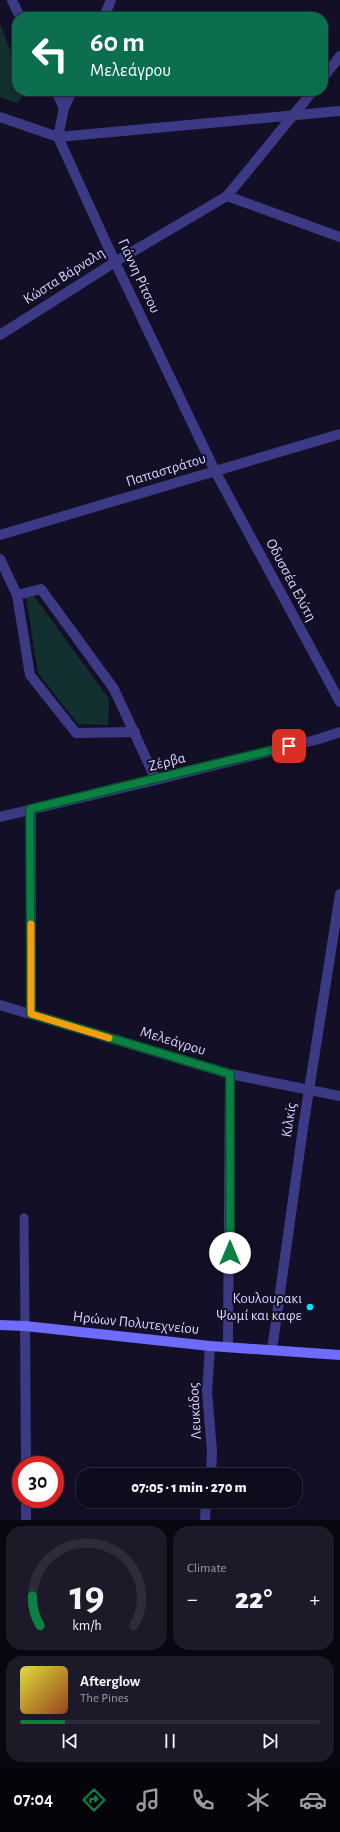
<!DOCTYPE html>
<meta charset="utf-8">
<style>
:root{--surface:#0e0b1c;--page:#1c1929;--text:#f1f3f6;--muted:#9b9ba3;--line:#2e2b3b;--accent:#0b8043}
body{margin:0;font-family:"Alegreya Sans",sans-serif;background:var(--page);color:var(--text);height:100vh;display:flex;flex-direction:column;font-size:15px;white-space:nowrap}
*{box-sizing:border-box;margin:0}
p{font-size:13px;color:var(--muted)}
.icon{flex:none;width:22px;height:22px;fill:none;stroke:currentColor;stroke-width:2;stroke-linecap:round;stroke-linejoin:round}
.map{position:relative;height:1520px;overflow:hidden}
.panel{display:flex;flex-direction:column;gap:6px;padding:6px;background:#08060f;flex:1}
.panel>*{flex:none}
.hud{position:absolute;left:12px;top:12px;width:316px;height:84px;border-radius:16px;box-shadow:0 2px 6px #0003,0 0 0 1px var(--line);background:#0b6e4f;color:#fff;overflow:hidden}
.speed{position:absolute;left:12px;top:1456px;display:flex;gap:8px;font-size:20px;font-weight:700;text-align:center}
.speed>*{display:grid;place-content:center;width:52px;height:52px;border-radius:50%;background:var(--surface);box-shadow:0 2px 6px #0003,0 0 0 1px var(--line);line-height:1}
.speed .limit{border:6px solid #d22;background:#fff;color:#111}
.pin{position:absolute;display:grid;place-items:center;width:34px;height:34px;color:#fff;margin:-17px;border-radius:8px;box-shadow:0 2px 6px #0006}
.me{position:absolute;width:44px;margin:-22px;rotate:0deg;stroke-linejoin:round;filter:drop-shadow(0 0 3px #0008)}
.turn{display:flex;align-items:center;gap:14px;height:84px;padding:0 12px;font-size:18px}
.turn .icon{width:52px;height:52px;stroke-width:2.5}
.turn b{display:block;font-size:28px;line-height:34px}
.big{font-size:30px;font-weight:800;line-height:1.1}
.panel .widget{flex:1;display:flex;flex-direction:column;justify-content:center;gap:6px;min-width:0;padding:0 14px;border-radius:16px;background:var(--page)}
.panel .dial{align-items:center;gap:0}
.dial svg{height:104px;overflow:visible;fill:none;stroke:var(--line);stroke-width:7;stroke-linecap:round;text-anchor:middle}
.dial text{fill:var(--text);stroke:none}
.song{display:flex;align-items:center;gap:12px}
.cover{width:48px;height:48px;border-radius:6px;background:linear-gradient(135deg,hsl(60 70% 55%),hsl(20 70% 35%))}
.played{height:4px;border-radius:2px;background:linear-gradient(90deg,var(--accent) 15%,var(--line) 15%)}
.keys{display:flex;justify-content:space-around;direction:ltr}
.heat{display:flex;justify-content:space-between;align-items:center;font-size:22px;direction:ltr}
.panel .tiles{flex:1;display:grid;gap:6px;grid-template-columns:1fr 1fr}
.widget:last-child{grid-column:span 2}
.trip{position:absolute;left:76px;top:1468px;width:226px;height:40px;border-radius:16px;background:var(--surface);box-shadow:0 2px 6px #0003,0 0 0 1px var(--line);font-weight:800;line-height:40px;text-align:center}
.tabs{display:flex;height:64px;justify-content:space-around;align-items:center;background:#06040b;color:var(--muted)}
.tabs .icon{width:28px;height:28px}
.tabs .selected{color:var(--accent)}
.tabs b{font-size:18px;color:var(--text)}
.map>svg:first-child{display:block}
.green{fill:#12302f}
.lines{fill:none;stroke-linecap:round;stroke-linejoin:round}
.service{stroke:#3d3a85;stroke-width:9}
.pedestrian{stroke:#3d3a85;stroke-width:10}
.minor{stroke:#3d3a85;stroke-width:10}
.tertiary{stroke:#3d3a85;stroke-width:10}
.secondary{stroke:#6f6bff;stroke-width:10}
.route-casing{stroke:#07532c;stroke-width:10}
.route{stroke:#0b8043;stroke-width:7}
.slow{stroke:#f59e0b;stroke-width:7}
.poi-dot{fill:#00e5ff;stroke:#130f26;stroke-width:1.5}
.labels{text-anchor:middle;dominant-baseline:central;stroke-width:4;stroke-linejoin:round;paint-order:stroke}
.street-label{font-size:15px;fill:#d9d4ff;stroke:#130f26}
.poi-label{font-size:15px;fill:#d9d4ff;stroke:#130f26;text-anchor:end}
</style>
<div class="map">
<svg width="340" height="1520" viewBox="0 0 340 1520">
<rect width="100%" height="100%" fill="#130f26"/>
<g class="green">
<path d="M0,24L17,67V91H27L17,103L0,97Z"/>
<path d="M34,596L109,699L108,725L78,724L38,673L26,597Z"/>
</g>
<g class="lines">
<path class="service" d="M24,1218L25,1326"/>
<g class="pedestrian">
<path d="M12,0L20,17"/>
<path d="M56,91L64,108"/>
<path d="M58,137L340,111"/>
<path d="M0,559L17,595L30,675L76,733L135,732"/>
<path d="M17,595L41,589L114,689L156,780"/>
</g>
<g class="minor">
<path d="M323,78L340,56"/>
<path d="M227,196L313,91"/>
<path d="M31,809V1014"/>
<path d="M0,817L156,780L319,739L340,732"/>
<path d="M0,1005L230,1074L340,1096"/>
<path d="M25,1326L26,1465"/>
<path d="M210,1346L207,1392L212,1451L211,1475"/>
<path d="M228,1346L230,1074"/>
<path d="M26,1499V1520"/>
<path d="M205,1520L206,1501"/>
</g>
<g class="tertiary">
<path d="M104,17L111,0"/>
<path d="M72,91L64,108L58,137L115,262L215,471L340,702"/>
<path d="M0,117L58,137"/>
<path d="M0,335L115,262L227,196L340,237"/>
<path d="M0,535L340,434"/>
<path d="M272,1350L303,1128L340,894"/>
</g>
<path class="secondary" d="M0,1325L25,1326L210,1346L340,1355"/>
</g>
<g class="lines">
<defs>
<path id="route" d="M230,1253V1074L31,1014L30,809L289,746"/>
</defs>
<use href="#route" class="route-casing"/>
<use href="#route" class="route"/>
<path class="slow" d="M31,924V1014L109,1038"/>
</g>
<circle class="poi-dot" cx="310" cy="1307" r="4"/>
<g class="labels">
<g class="street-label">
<text transform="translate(64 276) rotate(-32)">Κώστα Βάρναλη</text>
<text transform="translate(139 276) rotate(65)">Γιάννη Ρίτσου</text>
<text transform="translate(166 470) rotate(-17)">Παπαστράτου</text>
<text transform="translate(291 580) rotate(62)">Οδυσσέα Ελύτη</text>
<text transform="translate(167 762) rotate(-14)">Ζέρβα</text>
<text transform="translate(173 1041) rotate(17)">Μελεάγρου</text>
<text transform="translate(289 1120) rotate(-81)">Κιλκίς</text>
<text transform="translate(136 1323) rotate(6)">Ηρώων Πολυτεχνείου</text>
<text transform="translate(195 1411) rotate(-93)">Λευκάδος</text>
</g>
<g class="poi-label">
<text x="302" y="1298">Κουλουρακι<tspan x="302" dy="17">Ψωμί και καφε</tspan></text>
</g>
</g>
</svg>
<div class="speed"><div class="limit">30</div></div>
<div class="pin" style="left:289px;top:746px;background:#d93025"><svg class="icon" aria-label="arrive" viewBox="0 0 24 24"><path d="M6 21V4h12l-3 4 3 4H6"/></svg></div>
<svg class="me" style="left:230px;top:1253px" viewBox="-20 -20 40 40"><circle r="19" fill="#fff"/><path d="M0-13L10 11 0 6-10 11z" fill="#0b8043"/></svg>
<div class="trip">07:05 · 1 min · 270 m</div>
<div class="hud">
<div class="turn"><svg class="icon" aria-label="left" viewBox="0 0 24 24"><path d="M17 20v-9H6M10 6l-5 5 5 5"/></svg><div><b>60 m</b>Μελεάγρου</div></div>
</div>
</div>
<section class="panel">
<div class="tiles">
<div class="widget dial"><svg viewBox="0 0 100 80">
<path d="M14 69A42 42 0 1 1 86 69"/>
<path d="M14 69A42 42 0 0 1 8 46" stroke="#0b8043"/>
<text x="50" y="56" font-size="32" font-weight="700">19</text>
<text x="50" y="72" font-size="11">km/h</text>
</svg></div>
<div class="widget"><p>Climate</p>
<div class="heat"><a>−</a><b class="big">22°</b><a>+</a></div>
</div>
<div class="widget">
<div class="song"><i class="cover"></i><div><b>Afterglow</b><p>The Pines</p></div></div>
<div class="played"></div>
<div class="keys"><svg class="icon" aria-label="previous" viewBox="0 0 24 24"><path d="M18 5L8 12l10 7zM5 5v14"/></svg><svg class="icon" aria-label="pause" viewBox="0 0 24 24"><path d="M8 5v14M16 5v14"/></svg><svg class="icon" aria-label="next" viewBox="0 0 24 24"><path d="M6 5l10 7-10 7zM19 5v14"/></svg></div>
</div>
</div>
</section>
<nav class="tabs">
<b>07:04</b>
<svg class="icon selected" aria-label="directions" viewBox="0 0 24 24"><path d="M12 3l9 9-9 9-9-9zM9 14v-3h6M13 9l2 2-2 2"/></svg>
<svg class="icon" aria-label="music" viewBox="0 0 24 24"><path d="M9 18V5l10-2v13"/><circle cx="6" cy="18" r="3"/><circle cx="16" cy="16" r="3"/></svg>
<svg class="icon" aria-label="phone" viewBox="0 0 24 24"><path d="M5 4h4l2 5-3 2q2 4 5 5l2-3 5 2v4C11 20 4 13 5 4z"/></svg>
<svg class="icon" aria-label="climate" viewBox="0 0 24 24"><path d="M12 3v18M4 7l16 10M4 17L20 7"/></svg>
<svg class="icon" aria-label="car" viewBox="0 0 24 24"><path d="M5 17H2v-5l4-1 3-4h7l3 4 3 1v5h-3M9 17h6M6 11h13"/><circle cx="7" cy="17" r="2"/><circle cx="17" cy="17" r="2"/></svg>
</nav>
